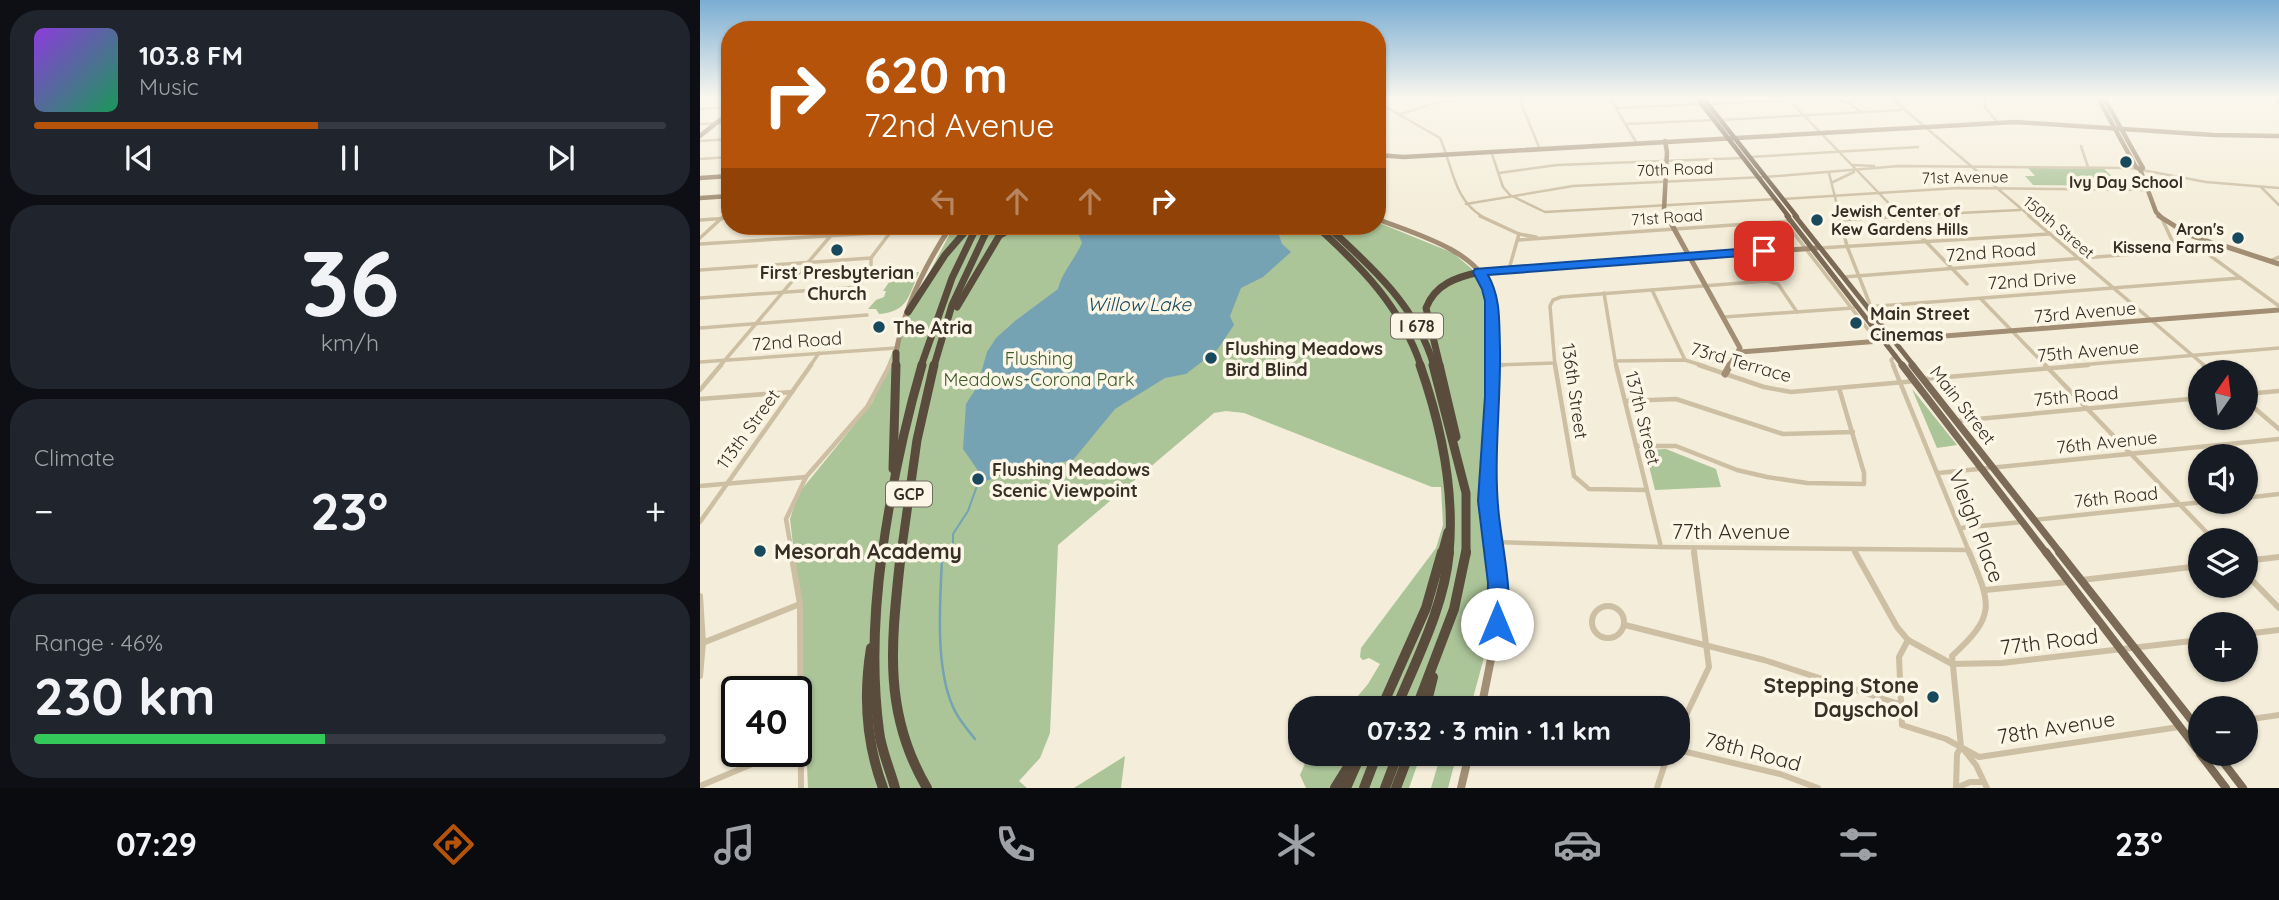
<!DOCTYPE html>
<meta charset="utf-8">
<style>
:root{--surface:#171b24;--page:#20242c;--text:#f1f3f6;--muted:#9ea1a6;--line:#363941;--accent:#b45309}
body{margin:0;font-family:Quicksand,sans-serif;background:var(--page);color:var(--text);height:100vh;display:flex;flex-direction:column;font-size:26px;white-space:nowrap}
*{box-sizing:border-box;margin:0}
p{font-size:23px;color:var(--muted)}
.icon{flex:none;width:38px;height:38px;fill:none;stroke:currentColor;stroke-width:2;stroke-linecap:round;stroke-linejoin:round}
.map{position:relative;flex:1;overflow:hidden}
.details{display:flex;flex-direction:column;gap:10px;padding:10px;background:#0d0f14;width:700px}
.details>*{flex:none}
.top-card{position:absolute;left:21px;top:21px;width:665px;height:214px;border-radius:28px;box-shadow:0 2px 5px #0004;background:#b45309;color:#fff;overflow:hidden}
.needle{width:46px;rotate:14deg}
.tools{position:absolute;left:1488px;top:360px;display:grid;gap:14px}
.tools a{display:grid;place-items:center;width:70px;height:70px;border-radius:50%;background:var(--surface);box-shadow:0 2px 5px #0004;font-size:35px}
.speed{position:absolute;left:21px;top:676px;display:flex;gap:14px;font-size:35px;font-weight:700;text-align:center}
.speed>*{display:grid;place-content:center;width:91px;height:91px;border-radius:50%;background:var(--surface);box-shadow:0 2px 5px #0004;line-height:1}
.speed .limit{border:4px solid #111;border-radius:10px;background:#fff;color:#111}
.pin{position:absolute;display:grid;place-items:center;width:60px;height:60px;color:#fff;margin:-30px;border-radius:14px;box-shadow:0 4px 10px #0006}
.me{position:absolute;width:77px;margin:-38px;rotate:0deg;stroke-linejoin:round;filter:drop-shadow(0 0 5px #0008)}
.turn{display:flex;align-items:center;gap:24px;height:147px;padding:0 28px;font-size:32px}
.turn .icon{width:91px;height:91px;stroke-width:2.5}
.turn b{display:block;font-size:49px;line-height:60px}
.lanes{display:flex;align-items:center;height:66px;padding:0 28px;background:#0003;justify-content:center;gap:35px;direction:ltr}
.lanes .off{opacity:.35}
.big{font-size:52px;font-weight:700;line-height:1.1}
.details .card{flex:1;display:flex;flex-direction:column;justify-content:center;gap:10px;min-width:0;padding:0 24px;border-radius:28px;background:var(--page)}
.details .dial{align-items:center;gap:0}
.dial b{font-size:91px;line-height:1}
.song{display:flex;align-items:center;gap:21px}
.cover{width:84px;height:84px;border-radius:10px;background:linear-gradient(135deg,hsl(270 70% 55%),hsl(150 70% 35%))}
.played{height:7px;border-radius:4px;background:linear-gradient(90deg,var(--accent) 45%,var(--line) 45%)}
.keys{display:flex;justify-content:space-around;direction:ltr}
.heat{display:flex;justify-content:space-between;align-items:center;font-size:38px;direction:ltr}
.charge{height:10px;border-radius:5px;background:linear-gradient(90deg,#34c759 46%,var(--line) 0)}
.trip{position:absolute;left:588px;top:696px;width:402px;height:70px;border-radius:28px;background:var(--surface);box-shadow:0 2px 5px #0004;font-weight:700;line-height:70px;text-align:center}
.menu{display:flex;height:112px;justify-content:space-around;align-items:center;background:#090b0e;color:var(--muted)}
.menu .icon{width:49px;height:49px}
.menu .selected{color:var(--accent)}
.menu b{font-size:32px;color:var(--text)}
main{display:flex;flex:1;min-height:0}
.map>svg:first-child{display:block}
.green{fill:#abc498}
.water{fill:#75a3b3}
.lines{fill:none;stroke-linecap:round;stroke-linejoin:round}
.stream-far1{stroke:#75a3b3;stroke-width:2}
.stream{stroke:#75a3b3;stroke-width:2.5}
.street-far3{stroke:#cdbfa4;stroke-width:2.5}
.street-far2{stroke:#cdbfa4;stroke-width:3.5}
.street-far1{stroke:#cdbfa4;stroke-width:4.5}
.street{stroke:#cdbfa4;stroke-width:6}
.secondary-far3{stroke:#a18e75;stroke-width:4.5}
.secondary-far2{stroke:#a18e75;stroke-width:5}
.secondary-far1{stroke:#a18e75;stroke-width:7}
.secondary{stroke:#a18e75;stroke-width:8}
.primary-far3{stroke:#7b6a56;stroke-width:4.5}
.primary-far2{stroke:#7b6a56;stroke-width:5}
.primary-far1{stroke:#7b6a56;stroke-width:7}
.primary{stroke:#7b6a56;stroke-width:8}
.highway-far2{stroke:#594c3c;stroke-width:7}
.highway-far1{stroke:#594c3c;stroke-width:9}
.highway{stroke:#594c3c;stroke-width:10}
.route{fill:#1a73e8;stroke:#114b97;stroke-width:2}
.poi-dot{fill:#18495d;stroke:#fbf6e6;stroke-width:2.5}
.labels{text-anchor:middle;dominant-baseline:central;stroke-width:7;stroke-linejoin:round;paint-order:stroke}
.far-street-label{font-size:16px;fill:#372f26;stroke:#fbf6e6}
.far-poi-label{font-size:16px;font-weight:bold;fill:#372f26;stroke:#fbf6e6}
.shield{fill:#fbf6e6;stroke:#726b60;stroke-width:2}
.shield-label{font-size:16px;font-weight:bold;fill:#372f26}
.street-label{font-size:18px;fill:#372f26;stroke:#fbf6e6}
.poi-label{font-size:18px;font-weight:bold;fill:#372f26;stroke:#fbf6e6;text-anchor:start}
.park-label{font-size:18px;fill:#3c5828;stroke:#fbf6e6}
.water-label{font-size:19px;font-style:italic;fill:#18495d;stroke:#fbf6e6}
.near-street-label{font-size:21px;fill:#372f26;stroke:#fbf6e6}
.near-poi-label{font-size:21px;font-weight:bold;fill:#372f26;stroke:#fbf6e6;text-anchor:start}
</style>
<main>
<section class="details">
<div class="card">
<div class="song"><i class="cover"></i><div><b>103.8 FM</b><p>Music</p></div></div>
<div class="played"></div>
<div class="keys"><svg class="icon" aria-label="previous" viewBox="0 0 24 24"><path d="M18 5L8 12l10 7zM5 5v14"/></svg><svg class="icon" aria-label="pause" viewBox="0 0 24 24"><path d="M8 5v14M16 5v14"/></svg><svg class="icon" aria-label="next" viewBox="0 0 24 24"><path d="M6 5l10 7-10 7zM19 5v14"/></svg></div>
</div>
<div class="card dial"><b>36</b><p>km/h</p></div>
<div class="card"><p>Climate</p>
<div class="heat"><a>−</a><b class="big">23°</b><a>+</a></div>
</div>
<div class="card"><p>Range · 46%</p><b class="big">230 km</b><div class="charge"></div></div>
</section>
<div class="map">
<svg width="1579" height="788" viewBox="0 0 1579 788">
<rect width="100%" height="100%" fill="#f4edd9"/>
<g class="green">
<path d="M1328,168L1404,169L1423,186L1333,185L1325,176H1335Z"/>
<path d="M677,222L753,253L772,269L784,294L785,420L781,501L790,588L786,650L770,709H647L668,684L680,664L669,658L663,660L660,657L661,648L736,548L743,525L741,487H732L544,413L526,411L514,413L358,545L350,733L340,758L319,781L327,788H108L100,604L90,519L98,494L172,403L208,313L254,226H677Z"/>
<path d="M196,272H219C209,295 208,312 179,314L176,309H168L176,300L184,297L186,291H183Z"/>
<path d="M1212,389L1257,445L1237,448Z"/>
<path d="M966,449L1016,469L1021,487L955,490L945,450Z"/>
<path d="M609,754H721L709,788H606L600,775Z"/>
<path d="M741,754H757L748,788H731Z"/>
<path d="M425,756L421,788H374Z"/>
</g>
<path class="water" d="M375,226H576L582,244L591,252L563,277L541,288L530,316L534,325L517,350L486,374L465,378L415,409L373,460L311,472L277,484L279,472L263,449L266,404L277,387L287,352L296,338L315,321L358,289C362,272 375,259 382,243Z"/>
<g class="lines">
<path class="stream-far1" d="M247,554L253,548V534L268,511L278,483"/>
<path class="stream" d="M249,552L242,559C240,602 235,667 253,707C258,719 267,729 275,739"/>
<g class="street-far3">
<path d="M819,98L839,147"/>
<path d="M910,98L936,142"/>
<path d="M1087,98L1202,217"/>
<path d="M1128,98L1147,102L1161,112"/>
<path d="M1191,98L1331,217"/>
<path d="M1284,98L1285,107L1297,122"/>
<path d="M677,102L740,138C753,167 753,199 783,217"/>
<path d="M1008,104L1089,100"/>
<path d="M916,108L1002,104"/>
<path d="M0,109L30,107"/>
<path d="M701,114L741,101L809,98"/>
<path d="M1021,120L1201,110"/>
<path d="M0,124L30,123"/>
<path d="M925,124L1014,120"/>
<path d="M0,141L30,139"/>
<path d="M1381,146L1388,167"/>
<path d="M791,151L803,187L810,195L845,212L1076,199"/>
<path d="M1050,157L1218,147"/>
<path d="M0,159L30,157"/>
<path d="M1153,165L1174,166"/>
<path d="M799,173L857,165L1043,158"/>
<path d="M1129,173L1140,217"/>
<path d="M1133,182L1154,172"/>
<path d="M1561,187L1579,205"/>
<path d="M1083,199L1258,188L1449,190"/>
<path d="M766,204L873,186L1065,177L1199,166L1431,168L1506,182L1579,188"/>
<path d="M22,217L30,210"/>
<path d="M1178,217L1320,210"/>
</g>
<g class="street-far2">
<path d="M780,216L819,234L809,269"/>
<path d="M1139,216L1147,246L1171,307"/>
<path d="M1201,216L1267,284"/>
<path d="M1329,216L1505,366"/>
<path d="M1462,219L1477,251"/>
<path d="M0,220L30,218"/>
<path d="M1139,220L1203,216"/>
<path d="M1086,223L1173,336L1182,340"/>
<path d="M819,234L836,237"/>
<path d="M0,238L24,216"/>
<path d="M818,240L1092,221"/>
<path d="M0,244L190,232"/>
<path d="M1120,248L1349,234"/>
<path d="M1501,249L1579,306"/>
<path d="M1570,261L1579,257"/>
<path d="M0,270L171,258"/>
<path d="M1144,277L1523,247"/>
<path d="M952,290L985,360"/>
<path d="M904,293L916,366"/>
<path d="M0,298L159,287L171,267V258L195,226"/>
<path d="M1281,299L1346,366"/>
<path d="M1167,307L1541,278"/>
<path d="M1024,317L1153,308"/>
<path d="M0,328L167,315"/>
<path d="M915,361L985,360L1004,366"/>
<path d="M0,362L196,348"/>
<path d="M794,365L855,363"/>
<path d="M20,366L139,226"/>
<path d="M110,366L119,353"/>
<path d="M189,366L194,357"/>
<path d="M855,366L850,306L853,300L861,297L1067,281L1078,284L1097,312"/>
<path d="M1194,366L1191,360L1196,355"/>
<path d="M1368,366L1579,348"/>
</g>
<g class="street-far1">
<path d="M794,365H803"/>
<path d="M855,365L874,476L889,489L946,490"/>
<path d="M916,365L961,547"/>
<path d="M999,365L1064,387L1091,392L1216,381"/>
<path d="M1193,365L1270,554"/>
<path d="M1345,365L1515,541"/>
<path d="M1503,365L1513,373"/>
<path d="M1224,379L1388,365"/>
<path d="M0,390L21,365"/>
<path d="M1545,394L1579,391"/>
<path d="M0,399L92,392"/>
<path d="M1545,400L1579,429"/>
<path d="M925,401L976,399L1083,434L1153,432"/>
<path d="M1256,421L1500,398"/>
<path d="M936,446H976L1037,470L1067,477L1107,483L1164,484V473L1139,388"/>
<path d="M1238,473L1579,439"/>
<path d="M0,486L106,477"/>
<path d="M1545,498L1579,494"/>
<path d="M1333,520L1503,502"/>
<path d="M0,522L111,365"/>
<path d="M1260,528L1322,522"/>
<path d="M794,542L961,547L1269,550"/>
<path d="M994,548L995,554"/>
<path d="M1154,550L1156,554"/>
<path d="M92,554L86,519L106,477L167,407L190,365"/>
</g>
<g class="street">
<path d="M91,552L100,604L101,788"/>
<path d="M1155,552L1197,627L1208,640L1252,664L1302,663L1500,640"/>
<path d="M1545,561L1579,557"/>
<path d="M1545,573L1579,608"/>
<path d="M1382,580L1500,566"/>
<path d="M1285,590L1367,582"/>
<path d="M0,596L3,643L0,676"/>
<circle cx="908" cy="622" r="16"/>
<path d="M925,625L1064,660L1199,704"/>
<path d="M1545,634L1579,630"/>
<path d="M1208,640L1199,657L1202,725L1246,739L1279,757L1479,727"/>
<path d="M0,644L100,604"/>
<path d="M1545,720L1579,715"/>
<path d="M978,732L1009,667L994,552"/>
<path d="M978,750L1080,774L1118,788"/>
<path d="M1264,750L1276,765L1287,788"/>
<path d="M0,786L83,751"/>
<path d="M957,788L968,754"/>
<path d="M1256,788L1257,754L1261,747L1252,656C1297,615 1291,605 1269,552"/>
<path d="M1256,788L1270,782H1283"/>
</g>
<g class="secondary-far3">
<path d="M1398,98L1436,167L1440,169L1456,212L1461,217"/>
<path d="M1404,98L1443,168L1440,169"/>
<path d="M1575,98L1579,102"/>
<path d="M0,136L30,112"/>
<path d="M965,141L967,152L964,210L968,217"/>
<path d="M677,155L704,157L1315,122L1514,135L1579,136"/>
<path d="M0,178L30,176"/>
<path d="M0,198L30,196"/>
</g>
<g class="secondary-far2">
<path d="M967,216L1040,348L1029,366"/>
<path d="M1459,216L1489,235L1525,247"/>
<path d="M677,219C710,232 780,251 789,290C795,313 792,343 793,366"/>
<path d="M1521,245L1579,264"/>
<path d="M780,272L1117,248"/>
<path d="M1040,352L1579,310"/>
<path d="M196,353C204,307 225,265 251,226"/>
</g>
<g class="secondary-far1">
<path d="M793,365L788,501L794,554"/>
<path d="M1025,374L1030,365"/>
</g>
<g class="secondary">
<path d="M781,709L798,624V583L794,552"/>
<path d="M761,788L769,754"/>
</g>
<g class="primary-far3">
<path d="M997,98L1089,217"/>
<path d="M1003,98L1097,217"/>
</g>
<g class="primary-far2">
<path d="M1087,216L1203,366"/>
<path d="M1095,216L1214,366"/>
</g>
<g class="primary-far1">
<path d="M1202,365L1347,554"/>
<path d="M1212,365L1361,554"/>
</g>
<g class="primary">
<path d="M1346,552L1500,753"/>
<path d="M1359,552L1500,731"/>
<path d="M1500,754L1526,788"/>
<path d="M1517,754L1543,788"/>
</g>
<g class="highway-far2">
<path d="M616,226C662,267 701,307 721,366"/>
<path d="M627,226C671,266 717,307 734,366"/>
<path d="M302,234L316,226"/>
<path d="M257,307L305,226"/>
<path d="M208,312L245,255L270,226"/>
<path d="M196,366V353"/>
<path d="M221,366L252,278L277,226"/>
<path d="M234,366L252,305L289,226"/>
<path d="M740,366L726,308C735,284 757,277 780,272"/>
</g>
<g class="highway-far1">
<path d="M720,365C741,425 755,490 749,554"/>
<path d="M733,365L766,493V554"/>
<path d="M739,365L756,437"/>
<path d="M193,469L196,365"/>
<path d="M182,554C191,489 204,427 222,365"/>
<path d="M201,554L217,440L234,365"/>
<path d="M742,554L748,532"/>
</g>
<g class="highway">
<path d="M182,552C174,611 171,671 179,731C181,750 190,769 195,788"/>
<path d="M201,552C192,638 181,710 227,788"/>
<path d="M171,648C163,697 166,742 183,788"/>
<path d="M681,709L726,608L742,552"/>
<path d="M696,709C717,658 744,607 749,552"/>
<path d="M716,709L754,609L766,552"/>
<path d="M725,709L733,677"/>
<path d="M635,788L656,754"/>
<path d="M646,788L661,754"/>
<path d="M664,788L677,754"/>
<path d="M685,788L698,754"/>
<path d="M696,788L709,754"/>
</g>
</g>
<linearGradient id="sky" x2="0" y2="1"><stop stop-color="#7aadd3"/><stop offset="0.47" stop-color="#faf7ee"/><stop offset="1" stop-color="#faf7ee" stop-opacity="0"/></linearGradient>
<rect width="1579" height="208" fill="url(#sky)"/>
<path class="route" d="M1064,247L1070,251L1068,254L788,275C801,298 799,322 800,348C801,406 792,467 800,524C803,549 815,608 805,630L797,633L790,630L787,624L788,583L778,501L785,396V301L782,289L773,272L775,269Z"/>
<g class="poi-dot">
<circle cx="1426" cy="162" r="7"/>
<circle cx="1117" cy="220" r="7"/>
<circle cx="1538" cy="238" r="7"/>
<circle cx="137" cy="250" r="7"/>
<circle cx="1156" cy="323" r="7"/>
<circle cx="179" cy="327" r="7"/>
<circle cx="511" cy="358" r="7"/>
<circle cx="278" cy="479" r="7"/>
<circle cx="60" cy="551" r="7"/>
<circle cx="1233" cy="697" r="7"/>
</g>
<g class="labels">
<g class="far-street-label">
<text transform="translate(975 169) rotate(-2)">70th Road</text>
<text transform="translate(1265 177) rotate(-1)">71st Avenue</text>
<text transform="translate(967 217) rotate(-4)">71st Road</text>
<text transform="translate(1359 227) rotate(40)">150th Street</text>
</g>
<g class="far-poi-label">
<text x="1426" y="182">Ivy Day School</text>
<text x="1131" y="211" text-anchor="start">Jewish Center of<tspan x="1131" dy="18">Kew Gardens Hills</tspan></text>
<text x="1524" y="229" text-anchor="end">Aron's<tspan x="1524" dy="18">Kissena Farms</tspan></text>
</g>
<g class="shield">
<rect x="691" y="313.5" width="52" height="25" rx="5"/>
<rect x="186" y="481.5" width="46" height="25" rx="5"/>
</g>
<g class="shield-label">
<text x="717" y="326">I 678</text>
<text x="209" y="494">GCP</text>
</g>
<g class="street-label">
<text transform="translate(1291 252) rotate(-4)">72nd Road</text>
<text transform="translate(1332 280) rotate(-4)">72nd Drive</text>
<text transform="translate(1385 312) rotate(-5)">73rd Avenue</text>
<text transform="translate(97 341) rotate(-4)">72nd Road</text>
<text transform="translate(1388 351) rotate(-5)">75th Avenue</text>
<text transform="translate(1041 362) rotate(16)">73rd Terrace</text>
<text transform="translate(875 391) rotate(82)">136th Street</text>
<text transform="translate(1376 396) rotate(-5)">75th Road</text>
<text transform="translate(1263 405) rotate(52)">Main Street</text>
<text transform="translate(943 418) rotate(76)">137th Street</text>
<text transform="translate(48 429) rotate(-54)">113th Street</text>
<text transform="translate(1407 442) rotate(-6)">76th Avenue</text>
<text transform="translate(1416 497) rotate(-6)">76th Road</text>
</g>
<g class="poi-label">
<text x="137" y="272" text-anchor="middle">First Presbyterian<tspan x="137" dy="21">Church</tspan></text>
<text x="1170" y="313">Main Street<tspan x="1170" dy="21">Cinemas</tspan></text>
<text x="193" y="327">The Atria</text>
<text x="525" y="348">Flushing Meadows<tspan x="525" dy="21">Bird Blind</tspan></text>
<text x="292" y="469">Flushing Meadows<tspan x="292" dy="21">Scenic Viewpoint</tspan></text>
</g>
<g class="park-label">
<text x="339" y="358">Flushing<tspan x="339" dy="21">Meadows-Corona Park</tspan></text>
</g>
<g class="water-label">
<text x="439" y="304">Willow Lake</text>
</g>
<g class="near-street-label">
<text transform="translate(1277 526) rotate(69)">Vleigh Place</text>
<text x="1031" y="531">77th Avenue</text>
<text transform="translate(1349 641) rotate(-7)">77th Road</text>
<text transform="translate(1356 727) rotate(-9)">78th Avenue</text>
<text transform="translate(1053 751) rotate(15)">78th Road</text>
</g>
<g class="near-poi-label">
<text x="74" y="551">Mesorah Academy</text>
<text x="1219" y="685" text-anchor="end">Stepping Stone<tspan x="1219" dy="24">Dayschool</tspan></text>
</g>
</g>
</svg>
<div class="tools">
<a><svg class="needle" viewBox="-14 -14 28 28"><path d="M0-13l5 13h-10z" fill="#e53935"/><path d="M0 13l5-13h-10z" fill="#9ea1a6"/></svg></a>
<a><svg class="icon" aria-label="sound" viewBox="0 0 24 24"><path d="M4 9h4l5-4v14l-5-4H4zM17 9q2 3 0 6"/></svg></a>
<a><svg class="icon" aria-label="layers" viewBox="0 0 24 24"><path d="M12 4l9 5-9 5-9-5zM3 14l9 5 9-5"/></svg></a>
<a>+</a>
<a>−</a>
</div>
<div class="speed"><div class="limit">40</div></div>
<div class="pin" style="left:1064px;top:251px;background:#d93025"><svg class="icon" aria-label="arrive" viewBox="0 0 24 24"><path d="M6 21V4h12l-3 4 3 4H6"/></svg></div>
<svg class="me" style="left:797px;top:624px" viewBox="-20 -20 40 40"><circle r="19" fill="#fff"/><path d="M0-13L10 11 0 6-10 11z" fill="#1a73e8"/></svg>
<div class="trip">07:32 · 3 min · 1.1 km</div>
<div class="top-card">
<div class="turn"><svg class="icon" aria-label="right" viewBox="0 0 24 24"><path d="M7 20v-9h11M14 6l5 5-5 5"/></svg><div><b>620 m</b>72nd Avenue</div></div>
<div class="lanes"><svg class="icon off" aria-label="left" viewBox="0 0 24 24"><path d="M17 20v-9H6M10 6l-5 5 5 5"/></svg><svg class="icon off" aria-label="ahead" viewBox="0 0 24 24"><path d="M12 20V5M6 11l6-6 6 6"/></svg><svg class="icon off" aria-label="ahead" viewBox="0 0 24 24"><path d="M12 20V5M6 11l6-6 6 6"/></svg><svg class="icon" aria-label="right" viewBox="0 0 24 24"><path d="M7 20v-9h11M14 6l5 5-5 5"/></svg></div>
</div>
</div>
</main>
<nav class="menu">
<b>07:29</b>
<svg class="icon selected" aria-label="directions" viewBox="0 0 24 24"><path d="M12 3l9 9-9 9-9-9zM9 14v-3h6M13 9l2 2-2 2"/></svg>
<svg class="icon" aria-label="music" viewBox="0 0 24 24"><path d="M9 18V5l10-2v13"/><circle cx="6" cy="18" r="3"/><circle cx="16" cy="16" r="3"/></svg>
<svg class="icon" aria-label="phone" viewBox="0 0 24 24"><path d="M5 4h4l2 5-3 2q2 4 5 5l2-3 5 2v4C11 20 4 13 5 4z"/></svg>
<svg class="icon" aria-label="climate" viewBox="0 0 24 24"><path d="M12 3v18M4 7l16 10M4 17L20 7"/></svg>
<svg class="icon" aria-label="car" viewBox="0 0 24 24"><path d="M5 17H2v-5l4-1 3-4h7l3 4 3 1v5h-3M9 17h6M6 11h13"/><circle cx="7" cy="17" r="2"/><circle cx="17" cy="17" r="2"/></svg>
<svg class="icon" aria-label="filters" viewBox="0 0 24 24"><path d="M4 7h16M4 17h16"/><circle cx="9" cy="7" r="2"/><circle cx="15" cy="17" r="2"/></svg>
<b>23°</b>
</nav>
